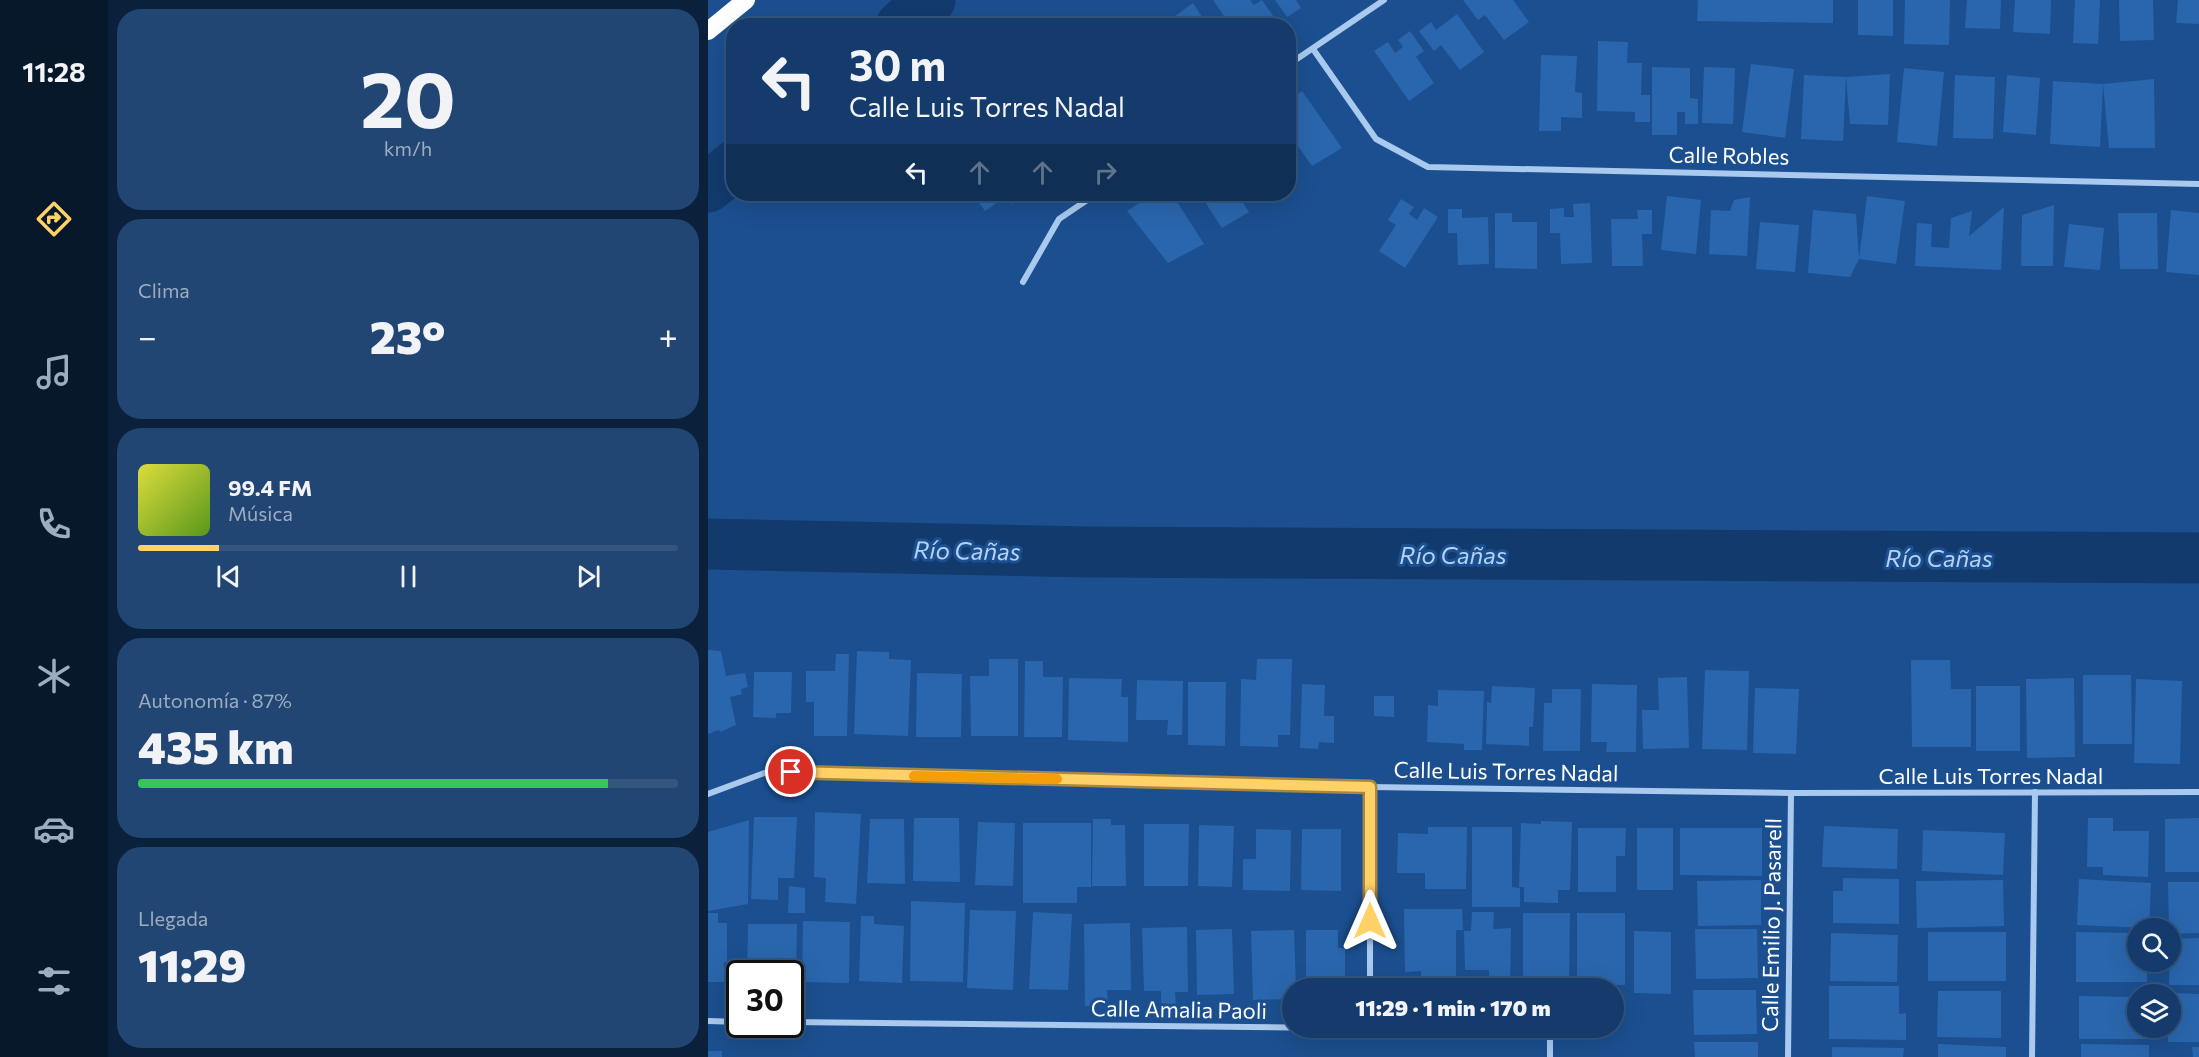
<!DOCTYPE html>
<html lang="es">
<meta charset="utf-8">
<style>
:root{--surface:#143b6b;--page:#214673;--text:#f1f3f6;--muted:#9dadc1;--line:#33557e;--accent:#ffd166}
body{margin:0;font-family:Commissioner,sans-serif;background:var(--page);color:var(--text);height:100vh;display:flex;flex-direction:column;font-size:22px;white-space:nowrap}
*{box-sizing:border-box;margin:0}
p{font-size:20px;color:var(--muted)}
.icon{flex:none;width:33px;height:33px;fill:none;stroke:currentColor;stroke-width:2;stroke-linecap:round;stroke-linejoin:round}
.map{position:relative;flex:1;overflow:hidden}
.sheet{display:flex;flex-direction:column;gap:9px;padding:9px;background:#0b203b;width:600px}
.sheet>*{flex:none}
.hud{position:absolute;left:18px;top:18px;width:570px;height:183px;border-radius:24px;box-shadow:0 6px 24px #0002,0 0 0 2px var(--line);background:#143b6b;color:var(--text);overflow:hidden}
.buttons{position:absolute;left:1419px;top:918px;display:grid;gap:12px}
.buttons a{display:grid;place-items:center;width:54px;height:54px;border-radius:50%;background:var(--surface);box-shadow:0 6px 24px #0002,0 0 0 2px var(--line);font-size:30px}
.speed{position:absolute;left:18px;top:960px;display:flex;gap:12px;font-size:30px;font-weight:700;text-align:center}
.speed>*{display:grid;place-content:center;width:78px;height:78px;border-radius:50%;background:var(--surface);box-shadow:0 6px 24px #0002,0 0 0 2px var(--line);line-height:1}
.speed .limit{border:3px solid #111;border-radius:9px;background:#fff;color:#111}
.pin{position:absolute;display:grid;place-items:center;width:51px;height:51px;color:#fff;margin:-26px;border:3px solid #fff;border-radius:50%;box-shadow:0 2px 6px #0007}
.me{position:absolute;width:66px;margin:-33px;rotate:0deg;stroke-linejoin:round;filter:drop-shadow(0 0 4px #0008)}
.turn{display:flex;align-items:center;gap:21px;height:126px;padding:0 24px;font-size:27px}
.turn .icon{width:78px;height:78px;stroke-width:2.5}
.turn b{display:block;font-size:42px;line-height:51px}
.lanes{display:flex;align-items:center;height:57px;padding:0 24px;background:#0003;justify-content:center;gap:30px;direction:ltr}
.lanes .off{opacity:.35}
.big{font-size:45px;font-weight:800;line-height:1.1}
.sheet .tile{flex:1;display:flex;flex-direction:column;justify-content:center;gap:9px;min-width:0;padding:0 21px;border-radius:24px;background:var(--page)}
.sheet .dial{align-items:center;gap:0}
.dial b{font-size:78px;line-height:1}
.song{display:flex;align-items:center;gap:18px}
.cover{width:72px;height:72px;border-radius:9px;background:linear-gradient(135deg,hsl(60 70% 55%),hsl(90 70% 35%))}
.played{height:6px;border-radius:3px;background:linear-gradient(90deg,var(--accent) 15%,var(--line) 15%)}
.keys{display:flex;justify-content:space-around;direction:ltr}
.heat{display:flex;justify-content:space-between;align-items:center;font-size:33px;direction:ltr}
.charge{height:9px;border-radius:4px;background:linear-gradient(90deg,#34c759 87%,var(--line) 0)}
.trip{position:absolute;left:574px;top:978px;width:342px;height:60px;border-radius:30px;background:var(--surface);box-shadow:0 6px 24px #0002,0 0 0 2px var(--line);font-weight:800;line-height:60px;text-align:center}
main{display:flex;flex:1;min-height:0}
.menu{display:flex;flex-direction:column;width:108px;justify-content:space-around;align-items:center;background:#08182b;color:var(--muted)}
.menu .icon{width:42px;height:42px}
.menu .current{color:var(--accent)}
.menu b{font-size:27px;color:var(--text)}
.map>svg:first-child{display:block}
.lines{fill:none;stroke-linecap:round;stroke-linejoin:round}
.river{stroke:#123a6d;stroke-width:51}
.building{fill:#2a66ad}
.street{stroke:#a9c9ee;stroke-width:6}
.highway{stroke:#fff;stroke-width:18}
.route-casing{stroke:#a68842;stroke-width:15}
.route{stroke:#ffd166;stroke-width:10}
.slow{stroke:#f59e0b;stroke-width:10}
.labels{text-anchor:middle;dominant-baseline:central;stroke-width:6;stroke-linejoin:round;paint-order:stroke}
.street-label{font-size:22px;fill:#fff;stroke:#1b4f8f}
.water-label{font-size:24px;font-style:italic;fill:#b5d3f5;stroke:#1b4f8f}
</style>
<main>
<nav class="menu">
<b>11:28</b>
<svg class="icon current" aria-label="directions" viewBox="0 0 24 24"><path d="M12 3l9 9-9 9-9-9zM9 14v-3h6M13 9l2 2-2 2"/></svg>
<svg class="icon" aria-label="music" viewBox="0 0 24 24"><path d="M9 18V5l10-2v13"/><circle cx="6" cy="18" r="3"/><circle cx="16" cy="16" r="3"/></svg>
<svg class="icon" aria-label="phone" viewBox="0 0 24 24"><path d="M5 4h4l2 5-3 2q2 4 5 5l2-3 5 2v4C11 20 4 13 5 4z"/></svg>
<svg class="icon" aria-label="climate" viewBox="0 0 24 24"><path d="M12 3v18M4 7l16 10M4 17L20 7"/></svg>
<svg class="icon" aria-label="car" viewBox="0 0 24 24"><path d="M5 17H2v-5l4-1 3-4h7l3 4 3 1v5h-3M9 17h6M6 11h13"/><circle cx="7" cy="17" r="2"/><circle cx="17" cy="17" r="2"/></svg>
<svg class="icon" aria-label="filters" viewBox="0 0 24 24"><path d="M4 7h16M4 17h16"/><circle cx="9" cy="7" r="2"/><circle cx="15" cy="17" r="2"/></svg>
</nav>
<section class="sheet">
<div class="tile dial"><b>20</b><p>km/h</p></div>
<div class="tile"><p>Clima</p>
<div class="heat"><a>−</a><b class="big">23°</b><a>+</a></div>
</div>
<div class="tile">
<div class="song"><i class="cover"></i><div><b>99.4 FM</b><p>Música</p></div></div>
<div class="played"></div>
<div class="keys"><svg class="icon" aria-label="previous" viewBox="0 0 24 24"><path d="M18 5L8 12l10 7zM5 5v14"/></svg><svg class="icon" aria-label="pause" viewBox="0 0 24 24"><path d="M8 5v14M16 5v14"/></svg><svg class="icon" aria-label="next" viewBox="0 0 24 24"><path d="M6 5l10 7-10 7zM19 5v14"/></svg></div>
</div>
<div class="tile"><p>Autonomía · 87%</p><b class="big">435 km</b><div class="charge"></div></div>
<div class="tile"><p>Llegada</p><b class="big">11:29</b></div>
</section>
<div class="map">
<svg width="1491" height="1057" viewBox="0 0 1491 1057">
<rect width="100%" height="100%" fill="#1b4f8f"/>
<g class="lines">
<g class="river">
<path d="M193,26L222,0"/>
<path d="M0,187L26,166"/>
<path d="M0,544L380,552L1491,558"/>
</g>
</g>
<g class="building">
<path d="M505,0H542L546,5L554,0L568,20L560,26H554L551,21L544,26H523Z"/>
<path d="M567,0H588L593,8L579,17Z"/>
<path d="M755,0H805L821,22L796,40L777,15L770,20Z"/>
<path d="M990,0H1125V23L989,21Z"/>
<path d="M1150,0H1185V36L1150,35Z"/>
<path d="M1197,0H1242L1241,45L1196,44Z"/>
<path d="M1259,0H1293L1292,29L1257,28Z"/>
<path d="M1307,0H1343L1342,34L1305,32Z"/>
<path d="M1367,0H1392L1390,44L1365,43Z"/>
<path d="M1411,0H1445L1446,40L1412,41Z"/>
<path d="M1470,0H1491V24L1468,23Z"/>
<path d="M485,3L500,26H463L460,21Z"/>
<path d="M749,14L776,52L752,70L733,45L726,51L711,31L723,22L728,30Z"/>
<path d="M702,31L716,51L708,57L726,83L701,101L666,51L680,42L687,53L695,47L690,40Z"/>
<path d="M890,41L920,42L919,63H934L933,95H942V122H927V112L889,111Z"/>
<path d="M833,55L869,56L867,92L874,93V118L853,117V131H831Z"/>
<path d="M1043,64L1086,69L1077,138L1034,132Z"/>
<path d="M944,67L982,68V98L990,99V124H977V112H969V135H944Z"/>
<path d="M996,67L1027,68L1025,124L994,123Z"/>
<path d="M1196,68L1236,72L1229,146L1189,142Z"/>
<path d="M1182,74L1180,125L1142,124L1138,77Z"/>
<path d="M1096,75L1138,77L1135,141L1093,139Z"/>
<path d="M1247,75L1287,77L1285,139L1245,138Z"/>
<path d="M1299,75L1332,78L1328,135L1295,132Z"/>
<path d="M1446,79L1447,148H1401L1395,84Z"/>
<path d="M1345,81L1395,84L1392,147L1342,144Z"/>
<path d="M594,91L634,148L604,166L587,142L580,147V101Z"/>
<path d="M580,167L587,178L580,184Z"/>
<path d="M265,194H315L316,195L304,204L299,196L277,211Z"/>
<path d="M445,194H464L496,244L460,263L419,211Z"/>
<path d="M476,194H529L541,212L514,228L493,196L482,202Z"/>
<path d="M558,194H570L564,200Z"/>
<path d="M959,196L993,200L988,254L953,250Z"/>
<path d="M1159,196L1197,201L1188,264L1151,259L1142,277L1100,273L1105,210L1148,214L1151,259Z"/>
<path d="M1042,197L1039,256L1001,254L1003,210L1022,211L1026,200Z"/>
<path d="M693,199L706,207L701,214L709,220L716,208L730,217L697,268L671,251L688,225L680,220Z"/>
<path d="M882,203L884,263L853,264L852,233H842V209L856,208V217H866L865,204Z"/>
<path d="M1346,205L1345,266H1313L1314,215Z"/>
<path d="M1296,207L1293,270L1207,266L1209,223L1224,224L1223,247L1241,248L1243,218L1264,211L1261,236Z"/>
<path d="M740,209H754V218L780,217L781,264L750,265L749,233H740Z"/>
<path d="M929,210H944V234H934L935,266H904L903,219H930Z"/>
<path d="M1463,210L1491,213V275L1458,272Z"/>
<path d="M787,213H804V222H829V269L787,268Z"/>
<path d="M1410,213H1449L1450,269H1412Z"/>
<path d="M1052,222L1091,225L1087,272L1048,269Z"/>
<path d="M1361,224L1396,228L1392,270L1356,267Z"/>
<path d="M0,650L13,651L18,676L37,673L40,687L33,689L34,694L22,697L28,725L12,732L11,730L0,734Z"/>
<path d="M149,651L181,652V659L203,660L200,736L146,734Z"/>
<path d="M128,654H141L139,736H106V702H98V671H127Z"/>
<path d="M281,659H310V736H263L262,676H281Z"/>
<path d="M549,659H584L582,735H570V747L532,746L533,679L548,680Z"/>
<path d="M1203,660H1242L1243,689H1263V747H1204Z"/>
<path d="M317,661H335V677H355L354,737H316Z"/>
<path d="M997,670L1041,671L1039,750L994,749Z"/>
<path d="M46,672H84L83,713H68V718L45,717Z"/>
<path d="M209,673L254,674L253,737H208Z"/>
<path d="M1375,675H1423L1424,744H1375Z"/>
<path d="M979,677L981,748L935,749L934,710H951L950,678Z"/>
<path d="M361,678L414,679L413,697H420V742L360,740Z"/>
<path d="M1366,678L1367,757L1319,758L1318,679Z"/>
<path d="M1428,679L1474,681L1472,764L1426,763Z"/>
<path d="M429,680L475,681L474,735H459L460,720H428Z"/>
<path d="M480,682H518L517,746L480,745Z"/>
<path d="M594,684L617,685L616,716H626V743L611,742L610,749L592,748Z"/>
<path d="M884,684L929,685L928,752H898L899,742H883Z"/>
<path d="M784,686L827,688L825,727H821V746L778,744L779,702L783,703Z"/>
<rect x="1268" y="686" width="44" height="65"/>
<path d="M1047,688L1091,689L1088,754L1045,753Z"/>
<path d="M844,689H873L872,751H835L836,703H844Z"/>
<path d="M730,690L776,691L774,750H756V744L719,742L720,705L730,706Z"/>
<path d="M666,696H686V717L666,716Z"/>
<path d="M107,812L153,814L148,904L117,902L118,878L106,877Z"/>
<path d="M46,817H89L86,878H70V900L43,899Z"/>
<path d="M206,818H251L252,882L205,881Z"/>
<path d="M1380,818H1405V831H1441L1440,877L1395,875V867H1379Z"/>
<path d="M1491,818V872H1457V819Z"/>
<path d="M162,819H196L197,884L159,883Z"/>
<path d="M385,819H403V825H417L418,886H384Z"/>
<path d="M41,820L40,904L0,911V832Z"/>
<path d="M833,821L864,822L862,890H850V903L816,902V887H811L813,823L833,824Z"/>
<path d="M270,822L307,823L305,886L267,885Z"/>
<path d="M315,823H383V887H369V903H315Z"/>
<path d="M436,824H481L480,886H436Z"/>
<path d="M491,825L526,826L524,887L490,886Z"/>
<path d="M1116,826L1190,829L1189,869L1114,867Z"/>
<path d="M720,827H759L758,889H717V873H689L690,833L720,834Z"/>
<path d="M764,827H804V887L812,888V907H764Z"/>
<path d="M870,828H918L917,856H908V892H870Z"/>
<rect x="929" y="828" width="36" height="62"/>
<path d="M972,828H1054V876L972,875Z"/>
<path d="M548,829L583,830L582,891L535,890V859H548Z"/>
<path d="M594,829H633V891L593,890Z"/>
<path d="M1215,830L1297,833L1295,875L1214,871Z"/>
<path d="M1135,878L1191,879V924L1125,923V891H1135Z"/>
<path d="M1371,879L1443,883L1441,928L1369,925Z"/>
<path d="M1053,880V925L990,926L989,881Z"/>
<path d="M1295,880L1296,926L1209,928L1208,881Z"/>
<path d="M1460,882H1491V933L1462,934V928H1461Z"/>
<path d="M81,886L97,888V913H80Z"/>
<path d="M203,901L257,903L255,982L202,981Z"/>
<path d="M696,909H754L755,930H748V985L713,986V971L697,972Z"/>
<path d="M262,910L308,911L305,990L259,988Z"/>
<path d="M325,912L364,914L360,990L321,989Z"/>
<path d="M764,912H786L785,929L803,928L802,988H781V970H757L756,931H763Z"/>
<path d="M0,913H10V923H19V962H16V982H0Z"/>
<path d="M815,913H862L861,986H815Z"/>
<path d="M869,913H917V985L869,984Z"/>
<path d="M153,916H166V924L196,926L194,983L151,981Z"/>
<path d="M95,921L142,922L141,983L94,982Z"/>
<path d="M422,923L423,990H399L400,1005L377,1006L376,924Z"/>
<path d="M40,924H89L88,982H82V974H39Z"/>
<path d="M479,927L480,992H467L468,1004H453V991H436L434,928Z"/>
<path d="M524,929L526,994L489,995L488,930Z"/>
<path d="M987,929H1049L1050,978L988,979Z"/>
<path d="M586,930L588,988H585V999L545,1000L543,931Z"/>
<path d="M598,930H630V948H637V977H628V988H598Z"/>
<path d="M926,931L963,932V994L926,993Z"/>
<rect x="1220" y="932" width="78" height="49"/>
<path d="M1368,932L1430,933V962H1439V982H1368Z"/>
<path d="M1123,933L1190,935L1189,982L1122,981Z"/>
<path d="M1491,938V985H1461L1462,939Z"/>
<path d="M1121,986H1191V1014L1198,1013V1040L1121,1039Z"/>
<path d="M985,990H1048L1049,1034L986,1035Z"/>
<path d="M1230,991H1293V1038L1229,1037Z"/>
<path d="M1462,993L1491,994V1042H1460V1028H1462Z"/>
<path d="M1371,996L1430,997V1028H1437V1039H1371Z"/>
<path d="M986,1042H1050V1057H987Z"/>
<path d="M1230,1044L1298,1047V1057H1230Z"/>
<path d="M1373,1044L1441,1045V1057H1373Z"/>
<path d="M1124,1047L1196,1048L1195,1057H1124Z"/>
<path d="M1484,1047H1491V1057H1485Z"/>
<rect x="0" y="1051" width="14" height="6"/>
</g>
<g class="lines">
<g class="street">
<path d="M605,49L668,139L720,167L1491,184"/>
<path d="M580,65L676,0"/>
<path d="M315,282L351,219L388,194"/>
<path d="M0,794L59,772L662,787L1083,793L1491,792"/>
<path d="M662,988V787"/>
<path d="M0,1021L32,1022"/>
<path d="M82,1022L895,1031"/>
<path d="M842,1057V1031"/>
<path d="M1080,1057L1083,793"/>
<path d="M1324,1057L1327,792"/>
</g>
<path class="highway" d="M0,31L38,0"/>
</g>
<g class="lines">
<defs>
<path id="route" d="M83,772L662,787V921"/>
</defs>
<use href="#route" class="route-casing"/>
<use href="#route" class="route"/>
<path class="slow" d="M206,776L349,779"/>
</g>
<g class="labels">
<g class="street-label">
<text transform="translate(1021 155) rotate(1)">Calle Robles</text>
<text transform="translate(798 771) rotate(1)">Calle Luis Torres Nadal</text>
<text x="1283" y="775">Calle Luis Torres Nadal</text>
<text transform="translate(1063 925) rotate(-89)">Calle Emilio J. Pasarell</text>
<text transform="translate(471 1009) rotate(1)">Calle Amalia Paoli</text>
</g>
<g class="water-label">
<text transform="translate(259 550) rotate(1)">Río Cañas</text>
<text x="745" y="554">Río Cañas</text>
<text x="1231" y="557">Río Cañas</text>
</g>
</g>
</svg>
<div class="buttons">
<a><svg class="icon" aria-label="search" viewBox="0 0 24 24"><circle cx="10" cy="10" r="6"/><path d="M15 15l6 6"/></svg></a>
<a><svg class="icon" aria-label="layers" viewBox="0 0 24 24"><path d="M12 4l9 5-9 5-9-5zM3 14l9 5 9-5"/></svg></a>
</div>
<div class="speed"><div class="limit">30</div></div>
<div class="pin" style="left:83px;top:772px;background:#d93025"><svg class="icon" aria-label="arrive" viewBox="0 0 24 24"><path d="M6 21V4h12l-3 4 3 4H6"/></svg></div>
<svg class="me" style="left:662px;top:921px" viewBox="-20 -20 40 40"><path d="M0-17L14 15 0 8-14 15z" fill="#ffd166" stroke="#fff" stroke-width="4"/></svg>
<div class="trip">11:29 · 1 min · 170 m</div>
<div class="hud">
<div class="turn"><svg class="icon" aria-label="left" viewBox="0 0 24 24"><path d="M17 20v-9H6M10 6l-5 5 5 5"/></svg><div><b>30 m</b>Calle Luis Torres Nadal</div></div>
<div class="lanes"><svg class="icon" aria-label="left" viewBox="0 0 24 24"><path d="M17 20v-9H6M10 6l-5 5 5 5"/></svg><svg class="icon off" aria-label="ahead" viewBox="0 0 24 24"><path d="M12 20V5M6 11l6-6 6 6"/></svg><svg class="icon off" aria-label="ahead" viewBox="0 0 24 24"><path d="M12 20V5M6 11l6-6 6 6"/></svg><svg class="icon off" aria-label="right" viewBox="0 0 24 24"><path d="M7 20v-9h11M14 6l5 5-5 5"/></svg></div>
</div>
</div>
</main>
